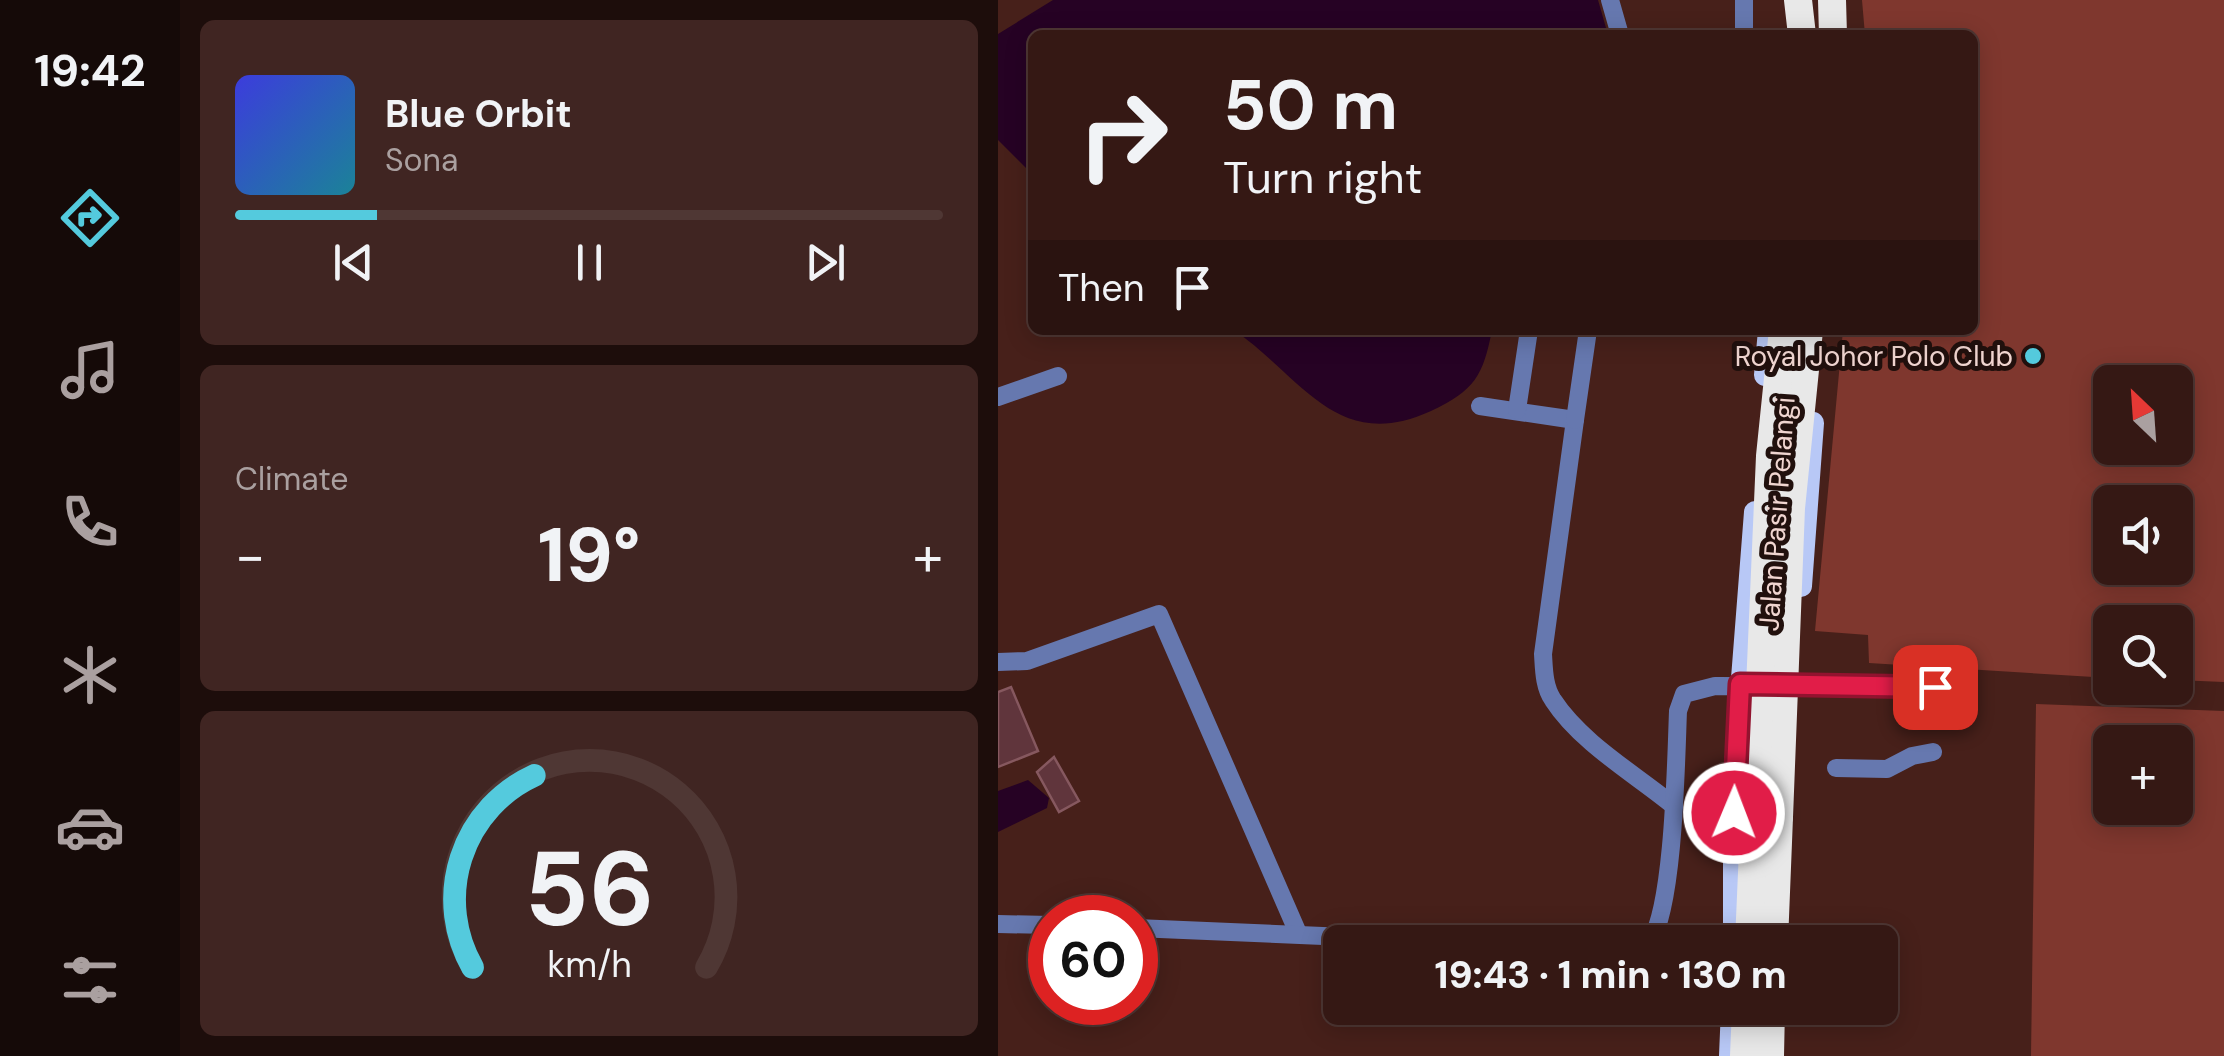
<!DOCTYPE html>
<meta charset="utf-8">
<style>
:root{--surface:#351814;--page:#402522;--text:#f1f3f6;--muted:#aaa0a0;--line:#4f3734;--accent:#54cadd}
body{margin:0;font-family:"DM Sans",sans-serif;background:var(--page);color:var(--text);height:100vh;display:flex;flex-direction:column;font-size:38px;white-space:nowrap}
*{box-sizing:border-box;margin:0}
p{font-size:32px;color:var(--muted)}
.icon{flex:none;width:55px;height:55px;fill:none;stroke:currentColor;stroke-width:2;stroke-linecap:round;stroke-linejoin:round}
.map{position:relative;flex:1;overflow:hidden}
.side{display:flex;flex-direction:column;gap:20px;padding:20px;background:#1d0d0b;width:818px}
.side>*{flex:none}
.banner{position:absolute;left:30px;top:30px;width:950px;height:305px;border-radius:15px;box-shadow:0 5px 25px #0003,0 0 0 2px var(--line);background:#351814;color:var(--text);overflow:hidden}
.needle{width:65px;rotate:335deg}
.fabs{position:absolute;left:1095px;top:365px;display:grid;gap:20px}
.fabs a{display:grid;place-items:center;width:100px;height:100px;border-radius:15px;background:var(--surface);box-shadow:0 5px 25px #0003,0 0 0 2px var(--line);font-size:50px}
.speed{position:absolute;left:30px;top:895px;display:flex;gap:20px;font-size:50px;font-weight:700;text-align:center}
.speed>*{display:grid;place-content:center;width:130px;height:130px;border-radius:50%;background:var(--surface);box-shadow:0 5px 25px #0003,0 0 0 2px var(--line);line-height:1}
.speed .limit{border:15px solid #d22;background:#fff;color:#111}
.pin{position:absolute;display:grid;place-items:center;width:85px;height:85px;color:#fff;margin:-42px;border-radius:20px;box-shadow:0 5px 15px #0006}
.me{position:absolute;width:110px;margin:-55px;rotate:1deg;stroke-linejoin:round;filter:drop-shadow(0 0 8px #0008)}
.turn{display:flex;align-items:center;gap:35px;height:210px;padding:0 30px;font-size:45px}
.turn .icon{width:130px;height:130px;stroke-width:2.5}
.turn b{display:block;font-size:70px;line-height:85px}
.then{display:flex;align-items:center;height:95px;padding:0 30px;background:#0003;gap:20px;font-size:38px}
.big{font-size:75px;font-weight:800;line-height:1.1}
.side .tile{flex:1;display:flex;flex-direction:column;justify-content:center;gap:15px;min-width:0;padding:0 35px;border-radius:15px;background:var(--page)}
.side .dial{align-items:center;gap:0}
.dial svg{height:260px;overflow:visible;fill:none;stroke:var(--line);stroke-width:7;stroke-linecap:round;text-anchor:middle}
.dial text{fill:var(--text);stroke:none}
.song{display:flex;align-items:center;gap:30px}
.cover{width:120px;height:120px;border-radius:15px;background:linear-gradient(135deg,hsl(240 70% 55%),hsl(190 70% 35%))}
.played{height:10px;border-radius:5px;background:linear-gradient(90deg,var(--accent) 20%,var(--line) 20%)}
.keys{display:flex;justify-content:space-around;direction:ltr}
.heat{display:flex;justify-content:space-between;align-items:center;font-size:55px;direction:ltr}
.trip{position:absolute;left:325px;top:925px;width:575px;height:100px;border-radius:15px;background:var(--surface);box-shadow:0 5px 25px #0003,0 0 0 2px var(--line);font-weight:800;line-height:100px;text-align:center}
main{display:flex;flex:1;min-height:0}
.menu{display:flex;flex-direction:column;width:180px;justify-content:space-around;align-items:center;background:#150a08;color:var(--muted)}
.menu .icon{width:70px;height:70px}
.menu .active{color:var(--accent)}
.menu b{font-size:45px;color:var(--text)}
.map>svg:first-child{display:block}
.green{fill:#7f372e;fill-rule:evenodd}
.water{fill:#260224}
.building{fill:#60353c;stroke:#86585f;stroke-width:2.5}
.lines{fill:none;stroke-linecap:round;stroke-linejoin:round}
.minor{stroke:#6678af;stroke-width:18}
.major{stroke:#b8c8f6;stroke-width:22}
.highway{stroke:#e8e8e8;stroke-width:28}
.highway-bridge{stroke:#e8e8e8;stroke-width:28}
.route-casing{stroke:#92132f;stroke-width:25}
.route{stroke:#e11d48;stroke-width:18}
.poi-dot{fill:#54cadd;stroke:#21100d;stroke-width:4}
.labels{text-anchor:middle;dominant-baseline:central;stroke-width:10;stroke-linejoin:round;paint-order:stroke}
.poi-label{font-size:28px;fill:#f0d5d0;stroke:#21100d;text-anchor:end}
.street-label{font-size:28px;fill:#f0d5d0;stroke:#21100d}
</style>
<main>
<nav class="menu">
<b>19:42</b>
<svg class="icon active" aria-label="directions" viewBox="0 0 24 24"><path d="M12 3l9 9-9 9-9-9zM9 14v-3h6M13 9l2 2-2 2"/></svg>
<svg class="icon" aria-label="music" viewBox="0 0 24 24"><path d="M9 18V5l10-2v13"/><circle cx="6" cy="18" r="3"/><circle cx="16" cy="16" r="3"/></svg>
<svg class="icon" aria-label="phone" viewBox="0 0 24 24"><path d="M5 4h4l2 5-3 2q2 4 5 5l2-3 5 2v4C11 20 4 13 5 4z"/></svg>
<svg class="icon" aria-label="climate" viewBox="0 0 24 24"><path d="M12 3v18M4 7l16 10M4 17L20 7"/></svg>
<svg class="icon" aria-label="car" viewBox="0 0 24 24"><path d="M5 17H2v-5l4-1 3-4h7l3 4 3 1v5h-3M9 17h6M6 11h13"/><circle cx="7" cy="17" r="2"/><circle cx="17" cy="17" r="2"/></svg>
<svg class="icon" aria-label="filters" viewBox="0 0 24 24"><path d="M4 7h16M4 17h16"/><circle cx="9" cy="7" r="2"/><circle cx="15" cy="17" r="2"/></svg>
</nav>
<section class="side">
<div class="tile">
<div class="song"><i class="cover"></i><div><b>Blue Orbit</b><p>Sona</p></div></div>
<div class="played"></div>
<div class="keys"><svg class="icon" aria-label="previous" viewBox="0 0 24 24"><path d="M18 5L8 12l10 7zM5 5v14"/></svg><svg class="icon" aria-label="pause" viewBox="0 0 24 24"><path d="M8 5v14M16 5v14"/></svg><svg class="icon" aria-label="next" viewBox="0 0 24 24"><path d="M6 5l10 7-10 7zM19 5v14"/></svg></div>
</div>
<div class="tile"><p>Climate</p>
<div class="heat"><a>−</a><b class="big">19°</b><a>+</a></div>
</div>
<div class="tile dial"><svg viewBox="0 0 100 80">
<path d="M14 69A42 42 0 1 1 86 69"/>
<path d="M14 69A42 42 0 0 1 33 10" stroke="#54cadd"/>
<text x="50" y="56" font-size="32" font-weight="700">56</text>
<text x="50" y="72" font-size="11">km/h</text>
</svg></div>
</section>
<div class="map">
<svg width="1227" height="1056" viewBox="0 0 1227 1056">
<rect width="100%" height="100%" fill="#47201a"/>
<g class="green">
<path d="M864,0H1226V682L1178,680V622H1112V678L871,663L870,635L817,631L845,330H975V35H867ZM1112,382H1178V448H1112ZM1112,502H1178V568H1112Z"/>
<path d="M1038,704L1226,711V1056H1033ZM1112,742H1178V808H1112Z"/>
</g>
<g class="water">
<path d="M55,0H600L610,35H35V175L0,140V34Z"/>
<path d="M236,330H494C485,376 477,390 433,411C339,454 305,378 236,330Z"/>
<path d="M30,780L51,798L49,808L0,832V791Z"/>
</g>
<g class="building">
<path d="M13,687L40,751L0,767V692Z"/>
<path d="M56,757L81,801L61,812L39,772Z"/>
</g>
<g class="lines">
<g class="minor">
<path d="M612,0L622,35"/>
<path d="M746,35V0"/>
<path d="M0,397L60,376"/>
<path d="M482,406L577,420L545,654C546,670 546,687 555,700C583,743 637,774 676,806"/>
<path d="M519,410L531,330"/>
<path d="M577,420L590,330"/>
<path d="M0,662L29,661L161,614L300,933"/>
<path d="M838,768L889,769L914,756L935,752"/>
<path d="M0,924L52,925"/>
<path d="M138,928L466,942"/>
<path d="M652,942C676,906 678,760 680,711L686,694L717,686L937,687"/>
</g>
<g class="major">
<path d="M767,375L771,330"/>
<path d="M803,586L815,423"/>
<path d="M736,942V781L757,512"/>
<path d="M732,1056L734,1008"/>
</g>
<g class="highway">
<path d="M800,0L804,35"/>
<path d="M834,0L835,35"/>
<path d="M776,942L781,817"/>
<path d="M746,1056L748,1008"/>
<path d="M772,1056L773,1008"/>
</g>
<g class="highway-bridge">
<path d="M781,817L793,508L811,330"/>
<path d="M751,942L772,456L785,330"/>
</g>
</g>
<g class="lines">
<defs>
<path id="route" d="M736,813L742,684L937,687"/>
</defs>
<use href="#route" class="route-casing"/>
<use href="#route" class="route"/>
</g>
<circle class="poi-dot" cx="1035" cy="356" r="10"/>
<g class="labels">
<g class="poi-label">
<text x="1015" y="356">Royal Johor Polo Club</text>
</g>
<g class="street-label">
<text transform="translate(779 514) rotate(-86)">Jalan Pasir Pelangi</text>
</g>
</g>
</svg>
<div class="fabs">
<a><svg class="needle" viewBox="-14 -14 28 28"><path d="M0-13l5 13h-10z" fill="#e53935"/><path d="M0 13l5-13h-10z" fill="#aaa0a0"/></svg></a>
<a><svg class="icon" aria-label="sound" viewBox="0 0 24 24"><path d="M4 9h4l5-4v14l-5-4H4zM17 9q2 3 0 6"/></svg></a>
<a><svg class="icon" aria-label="search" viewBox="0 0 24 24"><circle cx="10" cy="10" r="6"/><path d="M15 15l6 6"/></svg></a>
<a>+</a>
</div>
<div class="speed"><div class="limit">60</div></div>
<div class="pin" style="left:937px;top:687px;background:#d93025"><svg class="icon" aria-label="arrive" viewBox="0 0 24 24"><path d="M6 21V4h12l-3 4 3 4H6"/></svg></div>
<svg class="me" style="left:736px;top:813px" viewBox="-20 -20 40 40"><circle r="17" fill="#e11d48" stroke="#fff" stroke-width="3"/><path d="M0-11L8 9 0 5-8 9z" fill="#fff"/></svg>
<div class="trip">19:43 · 1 min · 130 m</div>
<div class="banner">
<div class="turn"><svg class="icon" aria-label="right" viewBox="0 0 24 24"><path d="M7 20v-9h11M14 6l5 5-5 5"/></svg><div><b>50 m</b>Turn right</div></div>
<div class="then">Then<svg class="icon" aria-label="arrive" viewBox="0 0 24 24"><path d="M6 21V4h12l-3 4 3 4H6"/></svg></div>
</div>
</div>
</main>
